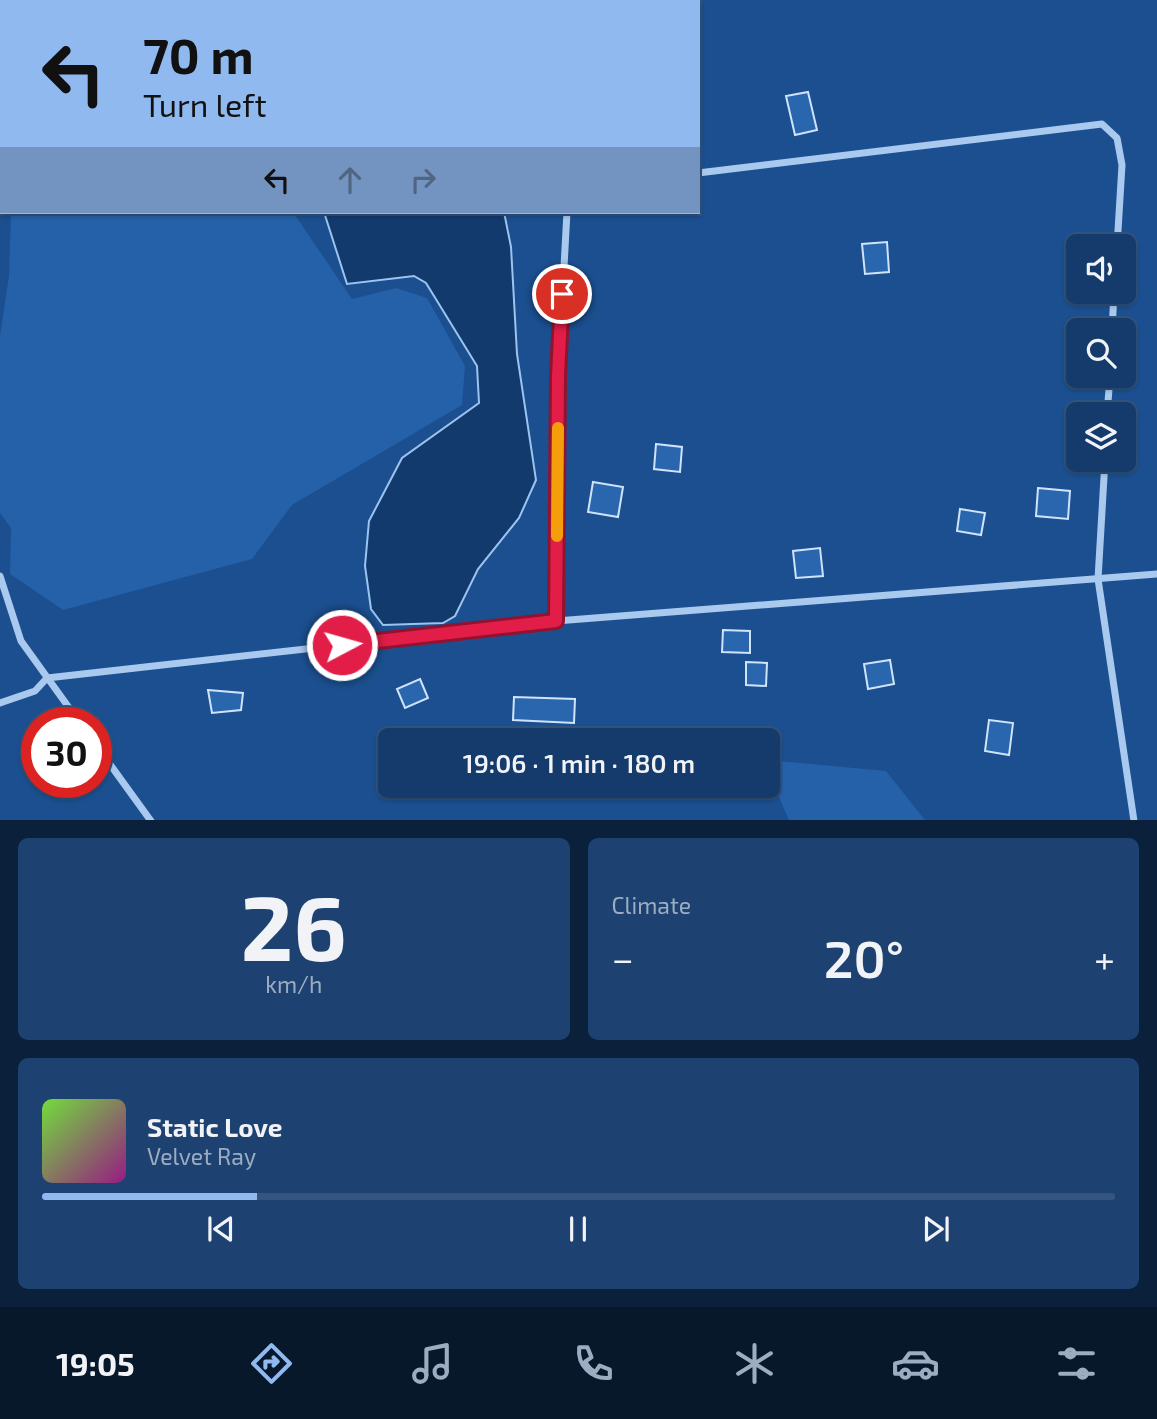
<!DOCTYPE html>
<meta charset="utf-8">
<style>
:root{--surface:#143b6b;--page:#1d4271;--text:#f1f3f6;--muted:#9dadc1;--line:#33557e;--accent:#90b9f0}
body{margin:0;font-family:"Exo 2",sans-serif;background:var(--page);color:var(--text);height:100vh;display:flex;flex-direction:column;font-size:26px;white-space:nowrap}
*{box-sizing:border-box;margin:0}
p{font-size:23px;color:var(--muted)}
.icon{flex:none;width:38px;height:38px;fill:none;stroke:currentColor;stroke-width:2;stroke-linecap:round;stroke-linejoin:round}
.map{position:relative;height:820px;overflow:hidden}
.panel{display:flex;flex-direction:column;gap:18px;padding:18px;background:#0b203b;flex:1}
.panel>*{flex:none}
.hud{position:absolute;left:0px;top:0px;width:700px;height:214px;box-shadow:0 2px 5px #0004,0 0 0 2px var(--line);background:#90b9f0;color:#111;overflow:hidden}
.buttons{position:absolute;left:1066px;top:234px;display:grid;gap:14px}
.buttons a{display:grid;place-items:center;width:70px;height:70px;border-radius:10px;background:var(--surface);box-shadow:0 2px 5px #0004,0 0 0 2px var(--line);font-size:35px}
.speed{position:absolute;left:21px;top:707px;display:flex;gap:14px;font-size:35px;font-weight:700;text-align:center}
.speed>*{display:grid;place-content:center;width:91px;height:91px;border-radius:50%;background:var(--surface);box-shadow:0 2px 5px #0004,0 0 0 2px var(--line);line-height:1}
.speed .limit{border:10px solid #d22;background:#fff;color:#111}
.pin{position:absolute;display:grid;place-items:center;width:60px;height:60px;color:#fff;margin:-30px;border:4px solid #fff;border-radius:50%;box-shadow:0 2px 7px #0007}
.me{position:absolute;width:77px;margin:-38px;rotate:84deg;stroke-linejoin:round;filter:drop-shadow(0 0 5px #0008)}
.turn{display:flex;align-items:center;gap:24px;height:147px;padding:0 28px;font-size:32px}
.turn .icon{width:91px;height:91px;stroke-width:2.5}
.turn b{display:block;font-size:49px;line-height:60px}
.lanes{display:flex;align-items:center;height:66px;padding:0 28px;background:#0003;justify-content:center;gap:35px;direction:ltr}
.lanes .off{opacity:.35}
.big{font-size:52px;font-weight:600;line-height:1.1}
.panel .tile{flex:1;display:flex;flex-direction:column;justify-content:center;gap:10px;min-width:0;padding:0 24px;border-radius:10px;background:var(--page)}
.panel .dial{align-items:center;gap:0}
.dial b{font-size:91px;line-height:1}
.song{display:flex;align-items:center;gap:21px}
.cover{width:84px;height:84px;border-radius:10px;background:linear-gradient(135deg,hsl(100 70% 55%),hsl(310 70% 35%))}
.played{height:7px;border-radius:4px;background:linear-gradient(90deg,var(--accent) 20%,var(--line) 20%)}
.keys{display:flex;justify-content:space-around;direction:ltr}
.heat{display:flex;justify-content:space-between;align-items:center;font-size:38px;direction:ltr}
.panel .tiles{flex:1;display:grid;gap:18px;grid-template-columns:1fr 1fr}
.tile:last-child{grid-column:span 2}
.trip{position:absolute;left:378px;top:728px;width:402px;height:70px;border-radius:10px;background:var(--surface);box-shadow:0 2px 5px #0004,0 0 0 2px var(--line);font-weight:600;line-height:70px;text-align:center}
.menu{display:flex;height:112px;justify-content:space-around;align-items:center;background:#08182b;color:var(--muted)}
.menu .icon{width:49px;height:49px}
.menu .active{color:var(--accent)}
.menu b{font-size:32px;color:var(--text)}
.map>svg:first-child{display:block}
.green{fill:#2461a8}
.water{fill:#123a6d;stroke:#9cc4f0;stroke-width:2}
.building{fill:#2a66ad;stroke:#cfe3fa;stroke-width:2}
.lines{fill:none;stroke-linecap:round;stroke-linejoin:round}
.minor{stroke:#a9c9ee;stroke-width:7}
.route-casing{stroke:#92132f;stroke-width:18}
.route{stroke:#e11d48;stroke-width:12}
.slow{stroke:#f59e0b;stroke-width:12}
</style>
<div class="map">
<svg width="1157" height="821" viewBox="0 0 1157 821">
<rect width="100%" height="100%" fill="#1b4f8f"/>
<g class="green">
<path d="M6,0H307L6,2Z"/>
<path d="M11,212H293L352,299L396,288L427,298L465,366L462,405L292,505L252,559L63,610L10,574L11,528L0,513V336L9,276Z"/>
<path d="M768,760L886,771L925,820H789L768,772Z"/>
</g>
<g class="water">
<path d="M315,0H459V2H314Z"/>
<path d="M324,212H504L511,247L517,354L536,480L519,518L478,569L455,616L443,623L383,625L371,609L365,566L369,521L402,458L479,403L477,366L426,283L414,276L347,284Z"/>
</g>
<g class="building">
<path d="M808,92L817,130L795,135L786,96Z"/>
<path d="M887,242L889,272L865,274L862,244Z"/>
<path d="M656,444L682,447L680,472L654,469Z"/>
<path d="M593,482L623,487L618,517L588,512Z"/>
<path d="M1038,488L1070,491L1068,519L1036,516Z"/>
<path d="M960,509L985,513L981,535L957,531Z"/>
<path d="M820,548L823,576L796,578L793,551Z"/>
<path d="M723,630L750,631V653L722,652Z"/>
<path d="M890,660L894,684L868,689L864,664Z"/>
<path d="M746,662L767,663L766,686L746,685Z"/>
<path d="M420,679L428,698L405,708L397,689Z"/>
<path d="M208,690L243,693L241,710L212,713Z"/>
<path d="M514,697L575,699L574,723L513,720Z"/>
<path d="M50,717L52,723L39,721Z"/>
<path d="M989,720L1013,723L1009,755L985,751Z"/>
</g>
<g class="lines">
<g class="minor">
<path d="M522,0V2"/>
<path d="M698,173L1102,124L1117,138L1122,165L1117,247"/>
<path d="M1112,331L1114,292"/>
<path d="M1107,415L1110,376"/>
<path d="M1105,460L1098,579L1134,821"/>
<path d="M0,576L21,641L80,723"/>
<path d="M556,621L558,376L567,212"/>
<path d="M0,703L35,691L47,678L556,621L1157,574"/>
<path d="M96,745L151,821"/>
</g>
</g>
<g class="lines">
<defs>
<path id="route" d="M342,645L556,621L558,376L562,294"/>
</defs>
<use href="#route" class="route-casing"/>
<use href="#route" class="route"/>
<path class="slow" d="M557,536L558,428"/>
</g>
</svg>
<div class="buttons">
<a><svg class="icon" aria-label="sound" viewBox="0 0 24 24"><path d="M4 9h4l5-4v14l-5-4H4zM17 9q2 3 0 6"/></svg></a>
<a><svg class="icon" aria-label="search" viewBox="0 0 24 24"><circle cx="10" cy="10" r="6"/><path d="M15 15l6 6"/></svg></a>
<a><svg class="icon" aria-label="layers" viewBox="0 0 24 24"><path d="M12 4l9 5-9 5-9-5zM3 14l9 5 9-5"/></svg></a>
</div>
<div class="speed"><div class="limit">30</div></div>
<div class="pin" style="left:562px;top:294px;background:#d93025"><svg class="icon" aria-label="arrive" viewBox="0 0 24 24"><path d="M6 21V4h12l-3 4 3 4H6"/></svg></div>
<svg class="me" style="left:342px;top:645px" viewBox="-20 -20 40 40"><circle r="17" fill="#e11d48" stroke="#fff" stroke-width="3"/><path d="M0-11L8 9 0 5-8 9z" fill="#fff"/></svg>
<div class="trip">19:06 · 1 min · 180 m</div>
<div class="hud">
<div class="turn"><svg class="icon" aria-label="left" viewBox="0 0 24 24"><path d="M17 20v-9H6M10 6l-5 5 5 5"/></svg><div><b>70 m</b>Turn left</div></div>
<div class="lanes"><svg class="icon" aria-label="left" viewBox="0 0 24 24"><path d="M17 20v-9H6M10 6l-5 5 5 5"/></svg><svg class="icon off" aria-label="ahead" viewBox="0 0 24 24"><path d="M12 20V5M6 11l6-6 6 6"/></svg><svg class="icon off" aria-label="right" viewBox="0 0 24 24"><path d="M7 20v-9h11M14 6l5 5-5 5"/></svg></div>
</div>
</div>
<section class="panel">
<div class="tiles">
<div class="tile dial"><b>26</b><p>km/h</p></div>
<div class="tile"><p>Climate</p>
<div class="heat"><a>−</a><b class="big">20°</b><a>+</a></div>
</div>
<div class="tile">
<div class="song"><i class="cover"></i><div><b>Static Love</b><p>Velvet Ray</p></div></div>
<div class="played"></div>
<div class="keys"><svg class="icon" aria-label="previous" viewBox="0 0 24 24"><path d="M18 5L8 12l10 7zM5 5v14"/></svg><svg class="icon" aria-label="pause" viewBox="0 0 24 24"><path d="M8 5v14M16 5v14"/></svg><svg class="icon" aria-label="next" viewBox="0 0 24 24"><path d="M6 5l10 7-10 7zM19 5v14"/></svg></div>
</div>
</div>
</section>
<nav class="menu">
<b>19:05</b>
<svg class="icon active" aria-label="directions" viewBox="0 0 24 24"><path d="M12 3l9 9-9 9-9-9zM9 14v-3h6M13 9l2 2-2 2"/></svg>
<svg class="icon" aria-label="music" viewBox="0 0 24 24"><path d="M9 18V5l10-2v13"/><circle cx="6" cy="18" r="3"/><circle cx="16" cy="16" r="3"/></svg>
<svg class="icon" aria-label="phone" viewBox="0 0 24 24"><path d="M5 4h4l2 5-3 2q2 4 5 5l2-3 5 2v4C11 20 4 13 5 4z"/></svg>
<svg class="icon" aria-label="climate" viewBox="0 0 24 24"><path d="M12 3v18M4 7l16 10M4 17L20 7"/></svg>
<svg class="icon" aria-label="car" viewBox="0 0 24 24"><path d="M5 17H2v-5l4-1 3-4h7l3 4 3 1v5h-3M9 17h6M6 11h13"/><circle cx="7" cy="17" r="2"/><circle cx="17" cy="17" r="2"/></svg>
<svg class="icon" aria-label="filters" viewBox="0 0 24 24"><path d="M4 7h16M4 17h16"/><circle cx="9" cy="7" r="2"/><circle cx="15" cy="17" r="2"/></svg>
</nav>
